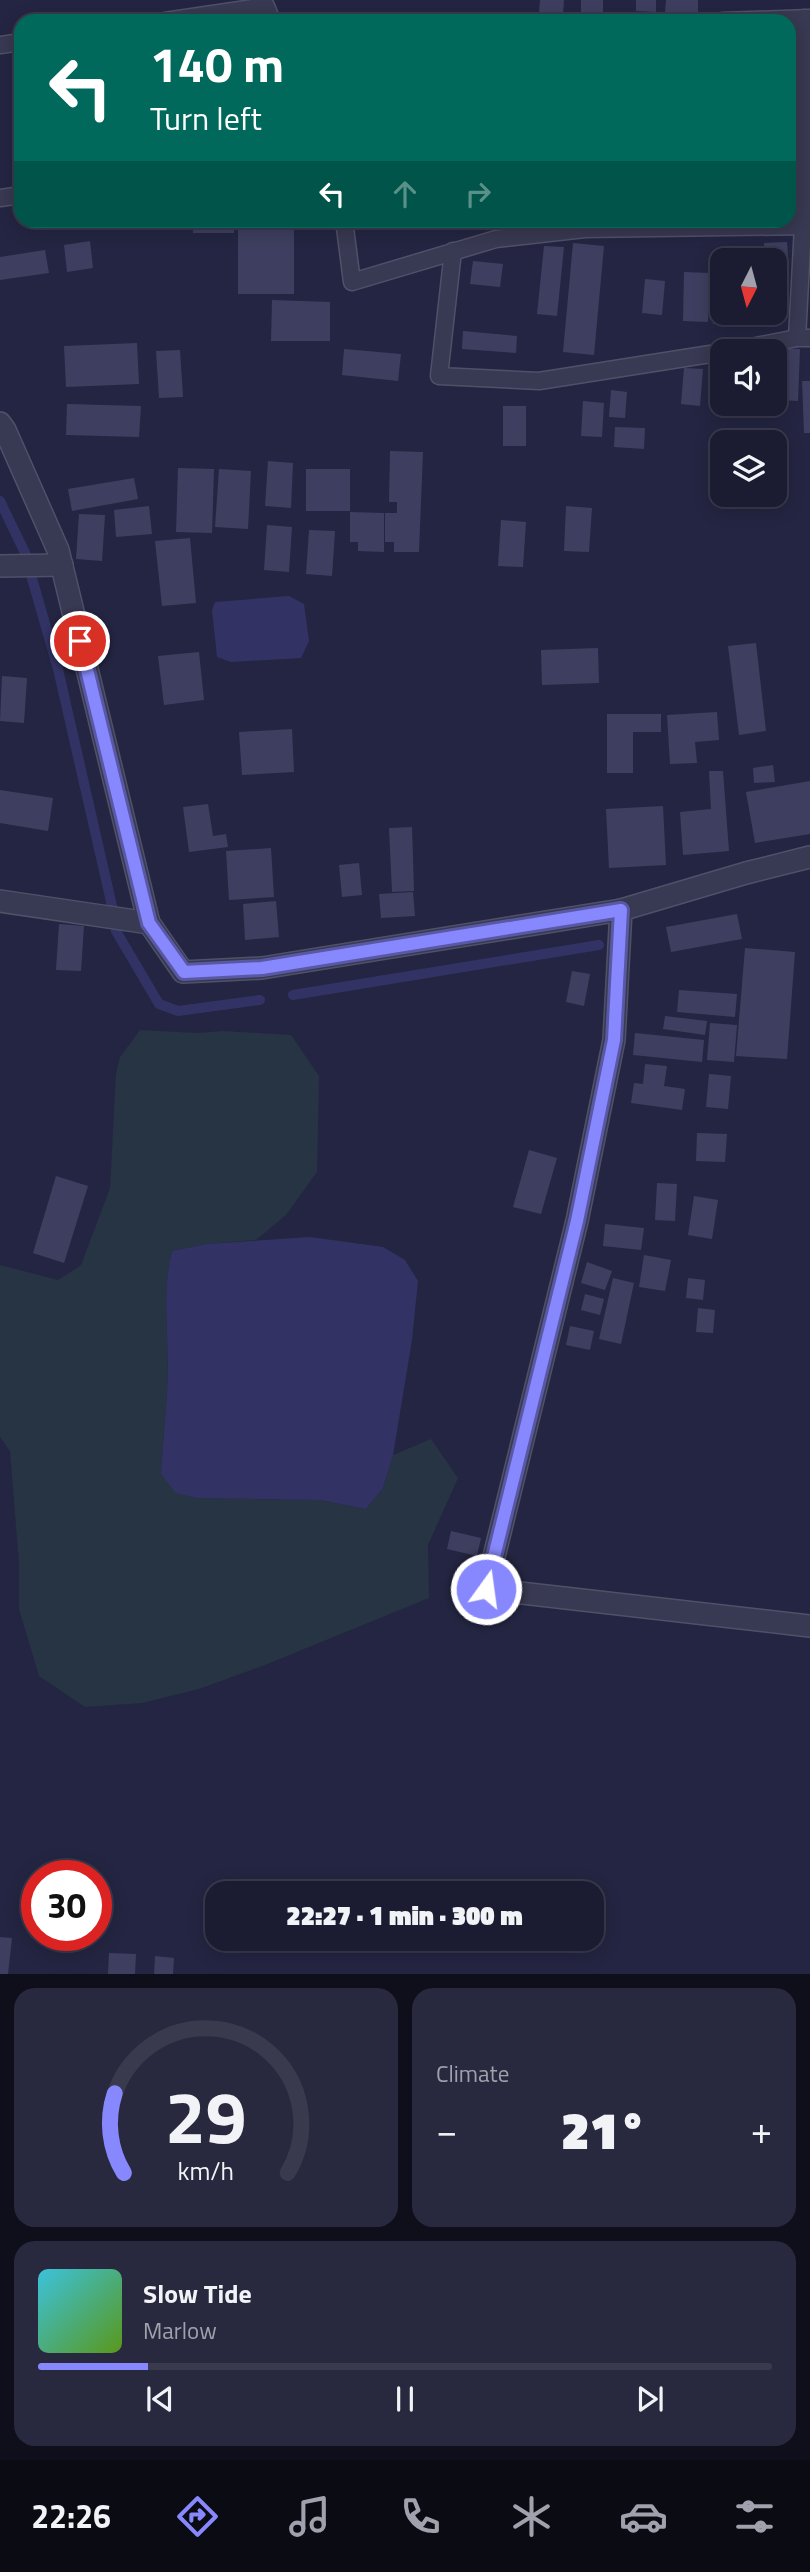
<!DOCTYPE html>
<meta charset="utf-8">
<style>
:root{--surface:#1b1c32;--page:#28293e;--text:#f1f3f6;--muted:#a0a1ac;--line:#393a4d;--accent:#8888fe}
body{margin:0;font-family:"Titillium Web",sans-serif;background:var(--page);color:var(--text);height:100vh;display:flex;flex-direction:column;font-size:26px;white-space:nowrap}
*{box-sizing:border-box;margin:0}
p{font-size:23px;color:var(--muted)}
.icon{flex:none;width:38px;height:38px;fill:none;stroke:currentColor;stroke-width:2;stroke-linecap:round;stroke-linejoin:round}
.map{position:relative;height:1974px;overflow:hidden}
.panel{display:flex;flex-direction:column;gap:14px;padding:14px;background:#0f0f1c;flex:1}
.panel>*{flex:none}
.banner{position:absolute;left:14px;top:14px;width:782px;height:214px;border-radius:21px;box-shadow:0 4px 18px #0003,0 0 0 2px var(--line);background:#00695c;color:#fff;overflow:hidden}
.needle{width:46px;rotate:186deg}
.buttons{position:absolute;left:710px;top:248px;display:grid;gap:14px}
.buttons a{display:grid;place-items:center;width:77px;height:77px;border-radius:14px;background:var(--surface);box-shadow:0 4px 18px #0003,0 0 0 2px var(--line);font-size:35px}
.speed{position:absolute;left:21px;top:1860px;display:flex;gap:14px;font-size:35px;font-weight:700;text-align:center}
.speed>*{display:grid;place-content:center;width:91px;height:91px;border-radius:50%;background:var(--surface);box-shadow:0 4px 18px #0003,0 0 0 2px var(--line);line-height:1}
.speed .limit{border:10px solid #d22;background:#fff;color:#111}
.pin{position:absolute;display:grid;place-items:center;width:60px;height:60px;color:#fff;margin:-30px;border:4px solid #fff;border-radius:50%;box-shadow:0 2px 7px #0007}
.me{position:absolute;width:77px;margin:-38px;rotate:14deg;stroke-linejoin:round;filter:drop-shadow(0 0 5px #0008)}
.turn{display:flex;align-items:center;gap:24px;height:147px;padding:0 21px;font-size:32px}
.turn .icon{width:91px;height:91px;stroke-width:2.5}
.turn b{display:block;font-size:49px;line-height:60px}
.lanes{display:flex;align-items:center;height:66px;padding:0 21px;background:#0003;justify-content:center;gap:35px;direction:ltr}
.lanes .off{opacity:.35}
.big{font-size:52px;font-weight:800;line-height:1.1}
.panel .card{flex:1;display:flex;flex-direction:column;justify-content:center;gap:10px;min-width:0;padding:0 24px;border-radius:21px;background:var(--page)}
.panel .dial{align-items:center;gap:0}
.dial svg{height:182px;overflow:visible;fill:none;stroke:var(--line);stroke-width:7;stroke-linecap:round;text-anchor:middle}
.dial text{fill:var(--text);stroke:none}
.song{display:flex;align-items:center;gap:21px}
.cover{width:84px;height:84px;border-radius:10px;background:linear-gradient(135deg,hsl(190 70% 55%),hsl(90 70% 35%))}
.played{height:7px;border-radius:4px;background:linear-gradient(90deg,var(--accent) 15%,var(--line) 15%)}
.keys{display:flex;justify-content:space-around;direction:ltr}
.heat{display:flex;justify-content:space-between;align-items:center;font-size:38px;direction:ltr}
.panel .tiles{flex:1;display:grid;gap:14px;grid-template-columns:1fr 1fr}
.card:last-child{grid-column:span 2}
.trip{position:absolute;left:205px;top:1881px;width:399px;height:70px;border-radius:21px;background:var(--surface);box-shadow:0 4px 18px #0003,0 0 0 2px var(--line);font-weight:800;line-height:70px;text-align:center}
.tabs{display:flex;height:112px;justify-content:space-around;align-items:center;background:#0b0b14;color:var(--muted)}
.tabs .icon{width:49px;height:49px}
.tabs .current{color:var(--accent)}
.tabs b{font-size:32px;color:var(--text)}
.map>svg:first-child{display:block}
.green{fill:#263443}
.water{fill:#323364}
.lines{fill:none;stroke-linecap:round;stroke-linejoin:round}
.stream{stroke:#323364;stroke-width:10}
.building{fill:#3e3f60}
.service-casing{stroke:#505169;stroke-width:19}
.minor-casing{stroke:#505169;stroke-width:24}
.service{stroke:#383952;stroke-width:16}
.minor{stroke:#383952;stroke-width:21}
.route-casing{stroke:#5858a5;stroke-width:18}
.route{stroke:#8888fe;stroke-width:12}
</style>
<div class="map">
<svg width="810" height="1974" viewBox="0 0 810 1974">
<rect width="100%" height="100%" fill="#242542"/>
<path class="green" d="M140,1030L197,1033L223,1031L291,1035L319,1076L317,1172L286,1215L256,1240L206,1244L172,1251C162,1291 168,1330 168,1371C167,1405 163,1440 161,1474L197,1498L320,1500L366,1509L383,1488L393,1455L431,1439L458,1478L428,1545L429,1598L265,1665L199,1689L142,1703L85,1707L39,1676L19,1609V1564L10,1451L0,1437V1265L58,1280L81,1265L110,1188L116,1074L120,1057Z"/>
<g class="water">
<path d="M289,596L304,604L309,641L301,658L231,662L217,657L212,610L215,602Z"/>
<path d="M310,1237L383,1247L405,1260L418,1281L412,1340L393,1455L383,1488L366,1509L320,1500L197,1498L176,1493L161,1474C163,1440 167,1405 168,1370C168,1330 162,1291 172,1251L206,1244Z"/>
</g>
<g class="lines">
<g class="stream">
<path d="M0,501L27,557"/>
<path d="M31,575L58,669L112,906"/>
<path d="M116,931L159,1004L178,1011L260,1000"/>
<path d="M293,995L599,945"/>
</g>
</g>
<g class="building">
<path d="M540,0H564L563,15L539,13Z"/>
<rect x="581" y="0" width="22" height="13"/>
<path d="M636,0H656V12L636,11Z"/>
<path d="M666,0H698V12H665Z"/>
<path d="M15,133H21V182H19Z"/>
<rect x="193" y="220" width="41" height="13"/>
<rect x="358" y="220" width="28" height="10"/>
<rect x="238" y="225" width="56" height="69"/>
<path d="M90,241L93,268L67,272L64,245Z"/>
<path d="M787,242L789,270L775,271V261H765L764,243Z"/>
<path d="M573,243L604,246L594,355L563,352Z"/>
<path d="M544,246L564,247L557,316L537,314Z"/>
<path d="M45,250L49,273L0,280V257Z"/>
<path d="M473,261L503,264L500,287L470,284Z"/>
<path d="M684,272L710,273L708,322L683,321Z"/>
<path d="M645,279L665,281L662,315L642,313Z"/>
<path d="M715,298H723V313H748V325L713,324Z"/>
<path d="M272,300L330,302V341H271Z"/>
<path d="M463,331L517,336L516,353L462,349Z"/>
<path d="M137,343L139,384L66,387L64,346Z"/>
<path d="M773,348L800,349L798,401L775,400V352H773Z"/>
<path d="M344,349L401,354L398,381L342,375Z"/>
<path d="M180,350L183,397L159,398L156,351Z"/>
<path d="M684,368L703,369L700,406L681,404Z"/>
<path d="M802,381H810V433H804Z"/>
<path d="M611,390L627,392L625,418L609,417Z"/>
<path d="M583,401L604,403L602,437L581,436Z"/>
<path d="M67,404L141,406L139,437L66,435Z"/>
<path d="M724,404H748V411L724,410Z"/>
<rect x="503" y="406" width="23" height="40"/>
<path d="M615,427L645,428L644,449L614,447Z"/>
<path d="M390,451L423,452L419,552H394V542H385V513H397V502H389Z"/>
<path d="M268,461L293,463L291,508L265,506Z"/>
<path d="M178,468L214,469L212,533L176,532Z"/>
<path d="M219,469L251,471L248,529L215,527Z"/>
<rect x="306" y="469" width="44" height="42"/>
<path d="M134,478L138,499L72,511L68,489Z"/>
<path d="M149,506L152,534L116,537L114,510Z"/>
<path d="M566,506L592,508L589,552L564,551Z"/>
<path d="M350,512L384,513V552L358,551V542H350Z"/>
<path d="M79,514L105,515L102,561L76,559Z"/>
<path d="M501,520L526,522L523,567L498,566Z"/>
<path d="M267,525L292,527L289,572L264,570Z"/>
<path d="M309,530L335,531L332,576L306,574Z"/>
<path d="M190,538L196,603L162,606L155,541Z"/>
<path d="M756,643L766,731L739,735L728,646Z"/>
<path d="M598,648L599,683L542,685L541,650Z"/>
<path d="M199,652L204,700L164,705L158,656Z"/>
<path d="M2,676L27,678L24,723L0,721Z"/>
<path d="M717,712L719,740L695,742L697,763L670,764L667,715Z"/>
<path d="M607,714H661V732H633V773H607Z"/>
<path d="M292,729L294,772L242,775L239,732Z"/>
<path d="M773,765L775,782L754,783L753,768Z"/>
<path d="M709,771H723L729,851L683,855L680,812L711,809Z"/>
<path d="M810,781V834L755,843L746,792Z"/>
<path d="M0,790L53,798L48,831L0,823Z"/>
<path d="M208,804L213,836L226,834L228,847L189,852L183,807Z"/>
<path d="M663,806L666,865L609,868L606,809Z"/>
<path d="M412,827L414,891L392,892L389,828Z"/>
<path d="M271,848L274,897L229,900L226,851Z"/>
<path d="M359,863L362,895L342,897L339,865Z"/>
<path d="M413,892L415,916L381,918L379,894Z"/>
<path d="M276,901L279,937L245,940L243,904Z"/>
<path d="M737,914L742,939L671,952L666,927Z"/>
<path d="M59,924L84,926L81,971L56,970Z"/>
<path d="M745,948L795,952L787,1059L736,1056Z"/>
<path d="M572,971L590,974L584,1006L566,1002Z"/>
<path d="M679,990L737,994L735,1017L677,1012Z"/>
<path d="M665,1016L707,1021L705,1035L663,1029Z"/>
<path d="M710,1023L737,1025L734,1062L707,1060Z"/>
<path d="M635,1033L704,1040L702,1062L633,1055Z"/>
<path d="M645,1064L667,1066L664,1086L685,1089L682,1110L631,1103L634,1083L643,1084Z"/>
<path d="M709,1074L731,1076L728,1109L706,1107Z"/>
<path d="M697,1133L727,1134L725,1162L696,1161Z"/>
<path d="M529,1150L557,1158L541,1214L513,1207Z"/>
<path d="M56,1176L88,1186L64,1263L33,1253Z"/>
<path d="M657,1183L677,1184L675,1221L655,1220Z"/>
<path d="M694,1196L718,1200L712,1239L688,1235Z"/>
<path d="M605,1224L644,1228L641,1250L603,1246Z"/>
<path d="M644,1255L671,1260L665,1291L639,1287Z"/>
<path d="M587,1262L612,1271L605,1290L581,1283Z"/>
<path d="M613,1278L634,1283L621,1344L599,1339Z"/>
<path d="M688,1278L705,1280L703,1300L686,1298Z"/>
<path d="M585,1294L604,1299L600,1315L581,1310Z"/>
<path d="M698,1308L715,1310L713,1333L696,1332Z"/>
<path d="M570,1326L594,1331L590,1350L566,1345Z"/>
<path d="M451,1531L481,1538L477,1556L447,1549Z"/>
<path d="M0,1937L12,1938L8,1974H0Z"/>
<path d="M109,1953L136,1954L135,1974H108Z"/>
<path d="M155,1956L174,1958L173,1974H154Z"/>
</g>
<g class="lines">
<defs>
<g id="service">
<path d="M165,21L266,6L272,21"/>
<path d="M722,21L810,18"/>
<path d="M0,45L21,42"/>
<path d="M0,198L21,195"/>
<path d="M344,220L352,282L496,239L585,229L810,226"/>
<path d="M453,251L439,376L539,381L723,352"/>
<path d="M797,338L803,226L804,18"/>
<path d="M725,352L797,338H810"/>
</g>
<g id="minor">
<path d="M0,423L5,430L58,550L149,923L183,972L262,968L621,910L746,873L810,857"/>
<path d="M0,566L62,565"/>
<path d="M0,901L149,923"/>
<path d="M621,910L614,1040L577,1221L486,1589L810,1626"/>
</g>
</defs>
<use href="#service" class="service-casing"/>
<use href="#minor" class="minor-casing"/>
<use href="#service" class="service"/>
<use href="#minor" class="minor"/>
</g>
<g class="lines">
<defs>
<path id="route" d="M80,641L149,923L184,972L262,968L621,910L614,1040L577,1221L486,1589"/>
</defs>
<use href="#route" class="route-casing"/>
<use href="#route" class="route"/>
</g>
</svg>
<div class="buttons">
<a><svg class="needle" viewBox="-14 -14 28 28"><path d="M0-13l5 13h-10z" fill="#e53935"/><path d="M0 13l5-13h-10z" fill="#a0a1ac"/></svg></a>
<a><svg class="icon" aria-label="sound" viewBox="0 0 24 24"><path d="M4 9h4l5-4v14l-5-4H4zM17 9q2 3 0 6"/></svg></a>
<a><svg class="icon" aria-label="layers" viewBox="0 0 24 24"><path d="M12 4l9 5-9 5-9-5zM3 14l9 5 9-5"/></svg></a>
</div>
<div class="speed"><div class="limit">30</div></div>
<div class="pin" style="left:80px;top:641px;background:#d93025"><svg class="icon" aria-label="arrive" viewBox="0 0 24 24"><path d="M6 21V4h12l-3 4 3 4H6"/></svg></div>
<svg class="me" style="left:486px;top:1589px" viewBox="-20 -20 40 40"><circle r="17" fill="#8888fe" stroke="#fff" stroke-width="3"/><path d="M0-11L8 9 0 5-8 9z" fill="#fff"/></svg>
<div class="trip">22:27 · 1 min · 300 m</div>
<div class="banner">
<div class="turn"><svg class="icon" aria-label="left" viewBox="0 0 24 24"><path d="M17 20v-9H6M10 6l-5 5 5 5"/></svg><div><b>140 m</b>Turn left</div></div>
<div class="lanes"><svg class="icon" aria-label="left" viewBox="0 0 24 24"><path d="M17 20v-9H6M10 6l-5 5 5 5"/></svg><svg class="icon off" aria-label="ahead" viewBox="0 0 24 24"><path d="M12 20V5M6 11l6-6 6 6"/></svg><svg class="icon off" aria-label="right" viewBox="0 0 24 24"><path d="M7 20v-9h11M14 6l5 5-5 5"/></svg></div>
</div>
</div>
<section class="panel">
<div class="tiles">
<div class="card dial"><svg viewBox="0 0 100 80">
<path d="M14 69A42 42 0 1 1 86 69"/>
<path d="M14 69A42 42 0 0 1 10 34" stroke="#8888fe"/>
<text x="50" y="56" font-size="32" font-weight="700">29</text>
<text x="50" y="72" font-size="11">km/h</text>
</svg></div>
<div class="card"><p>Climate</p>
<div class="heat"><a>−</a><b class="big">21°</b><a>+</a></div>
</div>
<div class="card">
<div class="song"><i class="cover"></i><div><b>Slow Tide</b><p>Marlow</p></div></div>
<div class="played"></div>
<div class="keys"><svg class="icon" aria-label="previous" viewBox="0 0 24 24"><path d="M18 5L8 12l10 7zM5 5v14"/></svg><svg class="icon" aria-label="pause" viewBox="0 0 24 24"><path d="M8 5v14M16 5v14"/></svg><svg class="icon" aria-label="next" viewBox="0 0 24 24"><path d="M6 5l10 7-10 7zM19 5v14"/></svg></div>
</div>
</div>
</section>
<nav class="tabs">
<b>22:26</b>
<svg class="icon current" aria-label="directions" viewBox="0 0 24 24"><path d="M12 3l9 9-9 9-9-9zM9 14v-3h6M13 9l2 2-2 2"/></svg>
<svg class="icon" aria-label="music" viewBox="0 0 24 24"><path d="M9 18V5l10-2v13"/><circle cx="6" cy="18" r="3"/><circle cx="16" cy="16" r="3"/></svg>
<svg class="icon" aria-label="phone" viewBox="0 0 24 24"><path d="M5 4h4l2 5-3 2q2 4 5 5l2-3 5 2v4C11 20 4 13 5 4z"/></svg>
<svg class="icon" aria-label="climate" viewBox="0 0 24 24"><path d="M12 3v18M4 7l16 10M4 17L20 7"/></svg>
<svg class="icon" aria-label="car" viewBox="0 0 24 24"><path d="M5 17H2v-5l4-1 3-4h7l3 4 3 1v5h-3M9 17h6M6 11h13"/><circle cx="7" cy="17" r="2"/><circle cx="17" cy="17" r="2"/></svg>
<svg class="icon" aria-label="filters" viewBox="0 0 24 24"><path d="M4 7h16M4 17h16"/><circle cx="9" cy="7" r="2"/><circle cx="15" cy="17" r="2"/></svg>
</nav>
